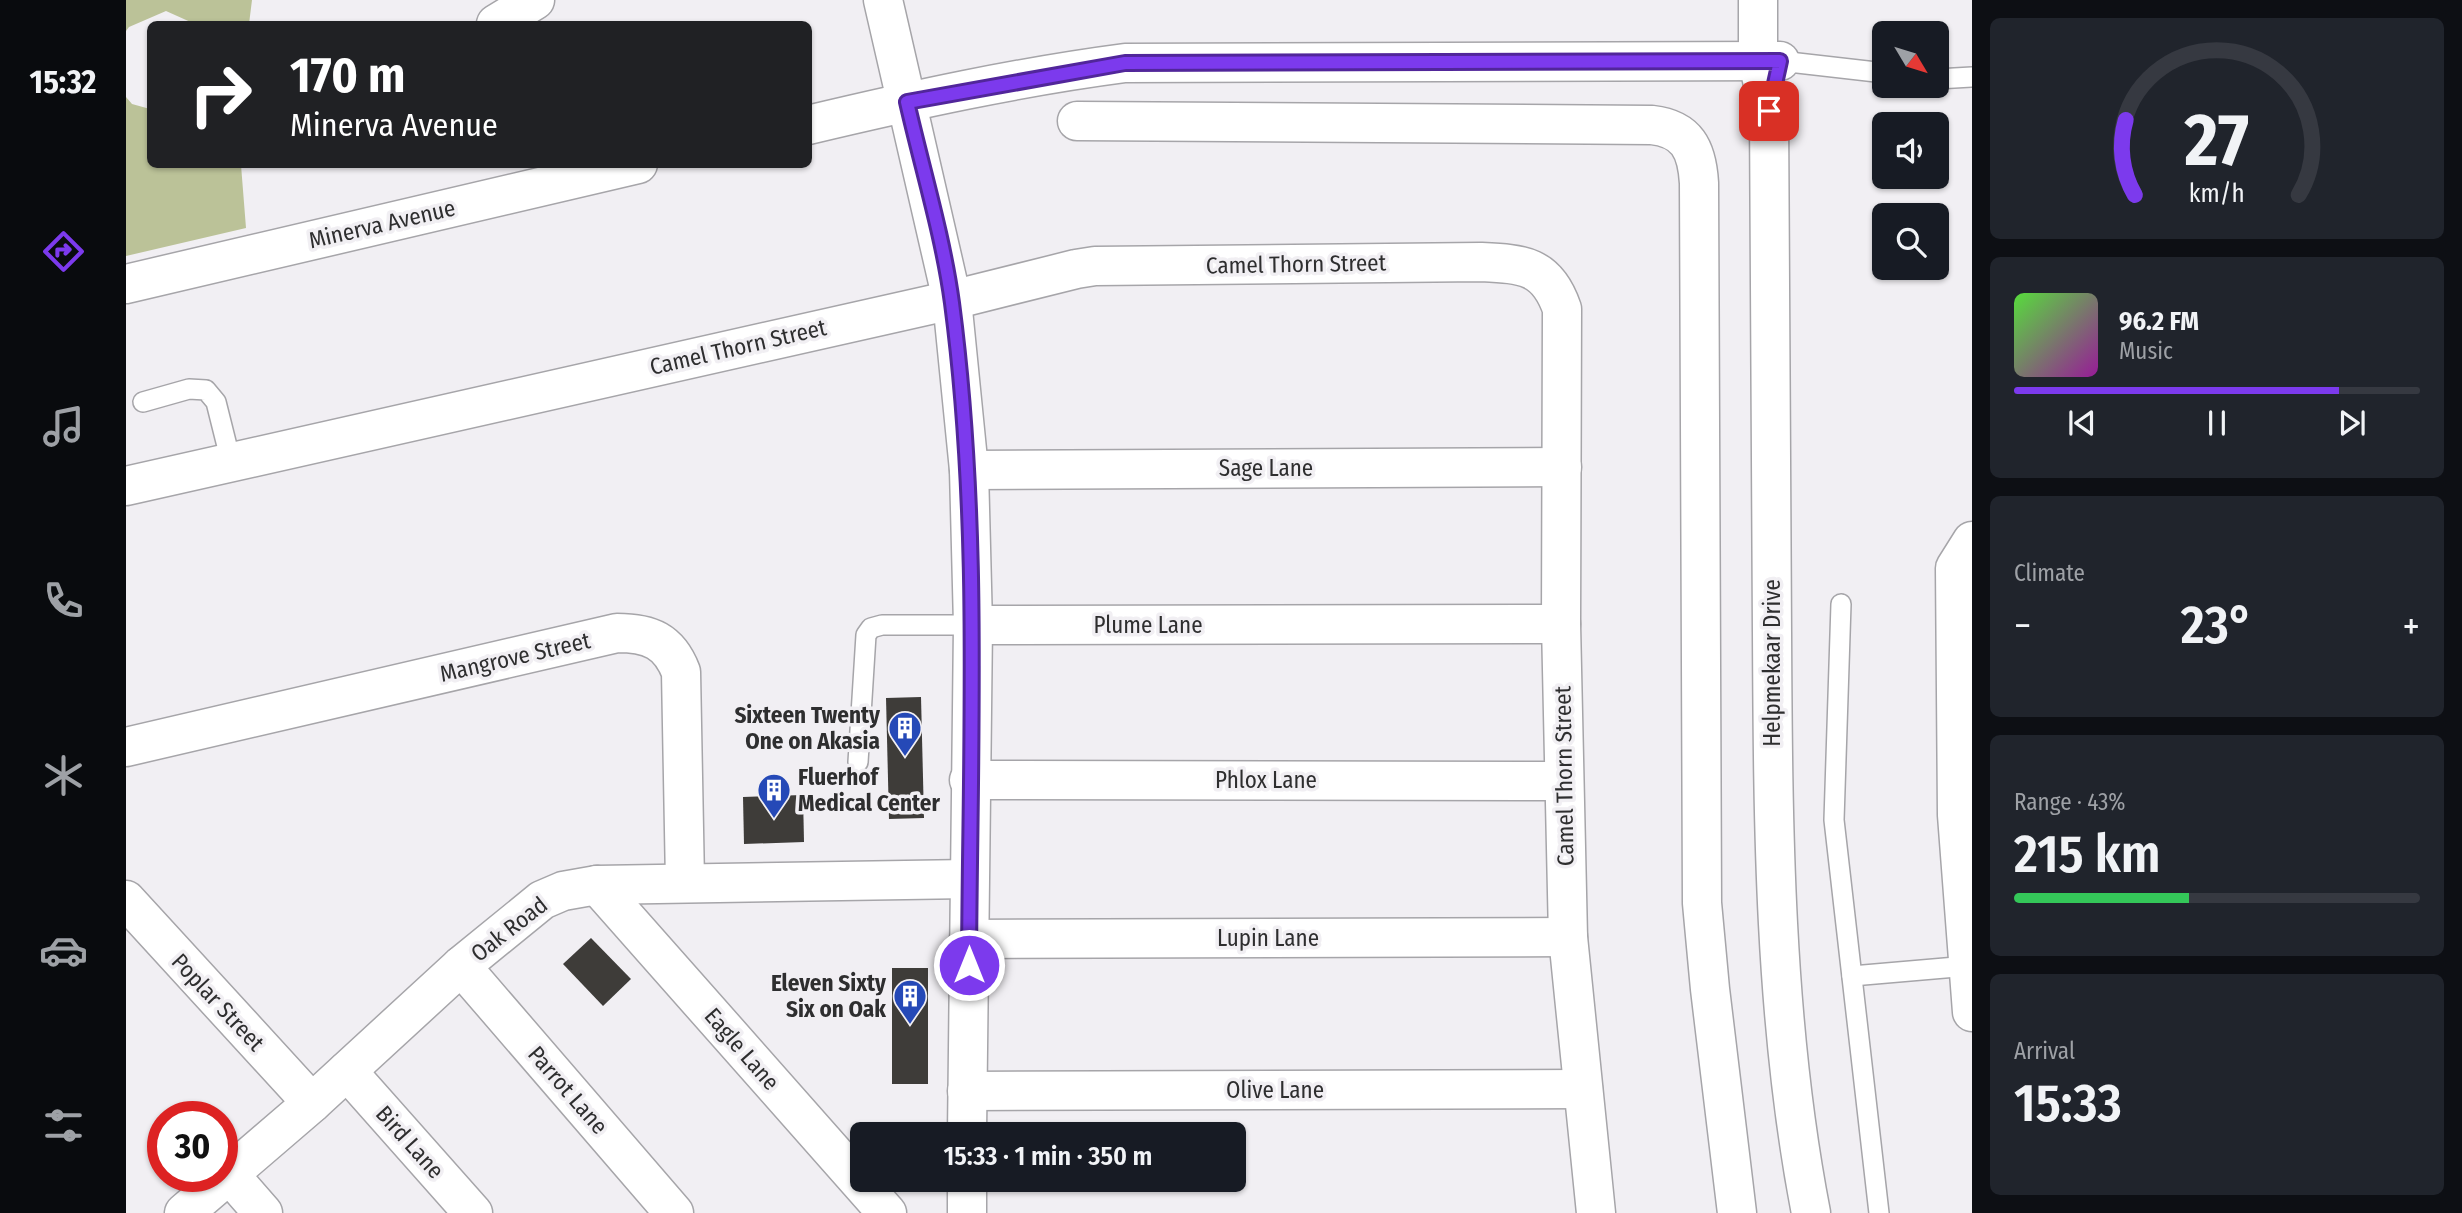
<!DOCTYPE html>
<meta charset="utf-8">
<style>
:root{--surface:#171b24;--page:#20242c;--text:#f1f3f6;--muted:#9ea1a6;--line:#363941;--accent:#7c3aed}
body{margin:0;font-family:"Fira Sans Condensed",sans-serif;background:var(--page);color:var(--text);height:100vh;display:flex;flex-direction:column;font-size:26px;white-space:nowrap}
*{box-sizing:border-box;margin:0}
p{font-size:23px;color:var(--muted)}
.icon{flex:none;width:38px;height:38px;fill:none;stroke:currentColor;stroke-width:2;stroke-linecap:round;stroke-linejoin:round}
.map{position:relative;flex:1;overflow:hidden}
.details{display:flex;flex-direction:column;gap:18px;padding:18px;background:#0d0f14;width:490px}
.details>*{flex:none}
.top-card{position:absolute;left:21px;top:21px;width:665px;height:147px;border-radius:10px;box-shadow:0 2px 5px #0004;background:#202124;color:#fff;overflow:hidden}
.needle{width:46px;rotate:128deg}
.buttons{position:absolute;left:1746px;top:21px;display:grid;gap:14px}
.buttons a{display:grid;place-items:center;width:77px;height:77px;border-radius:10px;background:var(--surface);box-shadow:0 2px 5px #0004;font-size:35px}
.speed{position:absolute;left:21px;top:1101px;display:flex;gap:14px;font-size:35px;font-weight:700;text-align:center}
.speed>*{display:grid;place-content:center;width:91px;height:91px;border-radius:50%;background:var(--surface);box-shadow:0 2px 5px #0004;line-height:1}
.speed .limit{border:10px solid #d22;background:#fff;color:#111}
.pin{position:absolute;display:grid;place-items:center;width:60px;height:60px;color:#fff;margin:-30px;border-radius:14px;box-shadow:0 4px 10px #0006}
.me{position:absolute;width:77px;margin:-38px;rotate:0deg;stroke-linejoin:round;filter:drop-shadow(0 0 5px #0008)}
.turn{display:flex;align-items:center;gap:24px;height:147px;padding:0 28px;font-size:32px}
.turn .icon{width:91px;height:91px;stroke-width:2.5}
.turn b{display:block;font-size:49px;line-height:60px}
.big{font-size:52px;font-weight:600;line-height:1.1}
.details .widget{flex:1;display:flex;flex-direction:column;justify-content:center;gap:10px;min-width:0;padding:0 24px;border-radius:10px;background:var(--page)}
.details .dial{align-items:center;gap:0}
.dial svg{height:182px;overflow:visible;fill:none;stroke:var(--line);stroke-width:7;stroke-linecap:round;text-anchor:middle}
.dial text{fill:var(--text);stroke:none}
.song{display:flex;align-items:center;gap:21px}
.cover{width:84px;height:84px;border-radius:10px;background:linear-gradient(135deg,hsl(110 70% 55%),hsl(300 70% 35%))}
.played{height:7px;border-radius:4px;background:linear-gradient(90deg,var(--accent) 80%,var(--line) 80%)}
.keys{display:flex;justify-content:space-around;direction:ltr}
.heat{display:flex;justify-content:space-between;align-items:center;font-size:38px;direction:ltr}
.charge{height:10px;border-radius:5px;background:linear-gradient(90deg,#34c759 43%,var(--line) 0)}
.trip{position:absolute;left:724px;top:1122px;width:396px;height:70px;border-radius:10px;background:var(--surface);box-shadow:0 2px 5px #0004;font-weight:600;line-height:70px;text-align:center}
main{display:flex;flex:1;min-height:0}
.tab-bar{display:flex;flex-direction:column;width:126px;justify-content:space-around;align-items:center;background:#090b0e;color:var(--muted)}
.tab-bar .icon{width:49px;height:49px}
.tab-bar .current{color:var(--accent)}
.tab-bar b{font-size:32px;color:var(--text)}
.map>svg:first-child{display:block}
.green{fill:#bbc298}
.building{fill:#3e3c39}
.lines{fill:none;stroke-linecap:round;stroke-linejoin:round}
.service-casing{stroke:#a6a5a9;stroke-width:22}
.minor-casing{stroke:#a6a5a9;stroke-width:41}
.tertiary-casing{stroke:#a6a5a9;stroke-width:41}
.service{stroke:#fff;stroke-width:19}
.minor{stroke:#fff;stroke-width:38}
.tertiary{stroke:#fff;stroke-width:38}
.route-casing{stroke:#51269a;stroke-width:18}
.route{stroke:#7c3aed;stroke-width:12}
.labels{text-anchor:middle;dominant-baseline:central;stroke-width:7;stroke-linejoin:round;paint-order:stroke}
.street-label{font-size:23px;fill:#2e2e2f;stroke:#f1eff3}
.poi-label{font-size:23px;font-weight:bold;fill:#2e2e2f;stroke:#f1eff3;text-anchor:end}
</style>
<main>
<nav class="tab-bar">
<b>15:32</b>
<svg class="icon current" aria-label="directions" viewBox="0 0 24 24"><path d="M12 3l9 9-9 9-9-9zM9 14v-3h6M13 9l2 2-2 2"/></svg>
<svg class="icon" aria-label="music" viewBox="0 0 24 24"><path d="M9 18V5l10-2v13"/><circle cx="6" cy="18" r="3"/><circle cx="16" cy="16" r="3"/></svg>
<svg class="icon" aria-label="phone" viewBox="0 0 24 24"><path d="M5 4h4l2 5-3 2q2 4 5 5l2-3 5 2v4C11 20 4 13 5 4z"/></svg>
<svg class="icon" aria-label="climate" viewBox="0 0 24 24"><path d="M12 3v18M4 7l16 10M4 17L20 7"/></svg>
<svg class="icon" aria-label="car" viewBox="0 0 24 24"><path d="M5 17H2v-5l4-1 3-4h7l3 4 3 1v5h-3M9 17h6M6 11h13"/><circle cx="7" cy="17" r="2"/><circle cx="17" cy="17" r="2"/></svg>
<svg class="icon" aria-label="filters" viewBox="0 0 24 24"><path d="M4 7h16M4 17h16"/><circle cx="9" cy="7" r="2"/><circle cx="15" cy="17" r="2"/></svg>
</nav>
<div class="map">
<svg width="1846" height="1213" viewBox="0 0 1846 1213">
<rect width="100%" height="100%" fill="#f1eff3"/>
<g class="green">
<path d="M0,0H126L123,24H69L40,11L3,27L0,31Z"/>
<path d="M0,97L6,104L24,109V164L115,165L120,228L0,256Z"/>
</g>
<g class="building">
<path d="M795,697L798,818L763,819L760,698Z"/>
<path d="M677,795L678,842L618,844L617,797Z"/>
<path d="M465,938L505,979L477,1006L437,964Z"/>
<rect x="766" y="968" width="36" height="116"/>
</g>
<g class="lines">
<defs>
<g id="service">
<path d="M1654,61L1759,73"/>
<path d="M1811,79L1846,77"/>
<path d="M17,402L63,389L80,390L90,402L105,462"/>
<path d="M1715,604L1708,820L1753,1213"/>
<path d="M732,762L740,635L745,628L756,625H847"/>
<path d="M1726,976L1842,966"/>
</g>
<g id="minor">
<path d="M757,0L826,300L843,470L847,625L841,1134"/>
<path d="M370,24L409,0"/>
<path d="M951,121L1526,125C1561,129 1571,149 1573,183L1576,903L1584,989L1611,1213"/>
<path d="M843,470L1436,467"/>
<path d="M0,486L826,300L950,269L969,266L1355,262C1397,264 1421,265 1436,309L1435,624L1442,937L1470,1213"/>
<path d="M1846,541L1829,568L1831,815L1846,1012"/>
<path d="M847,625L1435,624"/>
<path d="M0,747L491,633C524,633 543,641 555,672L559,882"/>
<path d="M843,780L1437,781"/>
<path d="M471,885L761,1213"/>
<path d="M0,900L186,1103"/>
<path d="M843,939L1442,937"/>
<path d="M335,966L548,1213"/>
<path d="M221,1071L347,1213"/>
<path d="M841,1091L1457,1089"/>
<path d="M103,1174L137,1213"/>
<path d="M58,1213L186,1103L335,966L416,900L437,891L471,885L843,879"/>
<path d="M841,1213V1180"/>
</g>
<g id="tertiary">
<path d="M1632,0V62L1643,111C1644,285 1645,459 1646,632C1647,825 1648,1023 1685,1213"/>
<path d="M682,125C787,100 892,77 999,63L1654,61"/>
<path d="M0,284L512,164"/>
</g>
</defs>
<use href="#service" class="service-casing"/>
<use href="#minor" class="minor-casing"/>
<use href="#tertiary" class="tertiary-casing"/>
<use href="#service" class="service"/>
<use href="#minor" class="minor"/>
<use href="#tertiary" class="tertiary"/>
</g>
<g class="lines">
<defs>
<path id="route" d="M843,965C844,744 855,523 826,303C817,236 796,168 781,102L999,63L1654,61L1643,111"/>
</defs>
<use href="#route" class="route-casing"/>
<use href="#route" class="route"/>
</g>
<defs>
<symbol id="building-pin" viewBox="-11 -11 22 30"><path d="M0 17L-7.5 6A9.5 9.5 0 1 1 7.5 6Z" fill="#2549b7" stroke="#f1eff3"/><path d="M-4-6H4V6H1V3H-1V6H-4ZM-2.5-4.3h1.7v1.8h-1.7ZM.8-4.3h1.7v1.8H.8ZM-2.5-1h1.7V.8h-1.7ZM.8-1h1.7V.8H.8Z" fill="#fff"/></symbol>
</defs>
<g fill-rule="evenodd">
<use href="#building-pin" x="760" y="709" width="38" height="52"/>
<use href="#building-pin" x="629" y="771" width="38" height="52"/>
<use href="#building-pin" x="765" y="977" width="38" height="52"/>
</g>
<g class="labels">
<g class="street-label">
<text transform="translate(256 224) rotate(-13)">Minerva Avenue</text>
<text transform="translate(1170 264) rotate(-1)">Camel Thorn Street</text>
<text transform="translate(612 347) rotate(-13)">Camel Thorn Street</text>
<text x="1140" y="468">Sage Lane</text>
<text x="1022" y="625">Plume Lane</text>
<text transform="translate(389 657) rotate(-13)">Mangrove Street</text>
<text transform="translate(1646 663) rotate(-90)">Helpmekaar Drive</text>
<text transform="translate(1438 776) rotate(-91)">Camel Thorn Street</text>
<text x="1140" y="780">Phlox Lane</text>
<text transform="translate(383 929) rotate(-38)">Oak Road</text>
<text x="1142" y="938">Lupin Lane</text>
<text transform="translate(92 1002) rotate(47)">Poplar Street</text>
<text transform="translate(616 1049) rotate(49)">Eagle Lane</text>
<text transform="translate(442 1090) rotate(49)">Parrot Lane</text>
<text x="1149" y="1090">Olive Lane</text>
<text transform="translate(284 1142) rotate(48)">Bird Lane</text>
</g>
<g class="poi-label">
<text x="754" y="715">Sixteen Twenty<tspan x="754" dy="26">One on Akasia</tspan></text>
<text x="672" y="777" text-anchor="start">Fluerhof<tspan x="672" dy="26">Medical Center</tspan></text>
<text x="760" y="983">Eleven Sixty<tspan x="760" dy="26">Six on Oak</tspan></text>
</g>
</g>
</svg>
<div class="buttons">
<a><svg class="needle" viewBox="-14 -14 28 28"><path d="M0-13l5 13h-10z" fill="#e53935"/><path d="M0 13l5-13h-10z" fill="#9ea1a6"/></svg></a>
<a><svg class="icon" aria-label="sound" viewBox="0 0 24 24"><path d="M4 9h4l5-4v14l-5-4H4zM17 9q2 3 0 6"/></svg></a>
<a><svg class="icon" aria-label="search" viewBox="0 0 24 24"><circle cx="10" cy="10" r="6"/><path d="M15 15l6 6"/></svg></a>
</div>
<div class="speed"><div class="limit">30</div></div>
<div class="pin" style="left:1643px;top:111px;background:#d93025"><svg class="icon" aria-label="arrive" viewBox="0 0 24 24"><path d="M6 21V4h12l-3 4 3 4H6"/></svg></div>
<svg class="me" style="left:843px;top:965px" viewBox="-20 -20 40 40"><circle r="17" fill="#7c3aed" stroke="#fff" stroke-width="3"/><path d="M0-11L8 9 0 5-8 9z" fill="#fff"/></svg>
<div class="trip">15:33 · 1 min · 350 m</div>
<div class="top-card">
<div class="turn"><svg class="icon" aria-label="right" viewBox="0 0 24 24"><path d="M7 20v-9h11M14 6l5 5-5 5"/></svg><div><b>170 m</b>Minerva Avenue</div></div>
</div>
</div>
<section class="details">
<div class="widget dial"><svg viewBox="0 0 100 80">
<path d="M14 69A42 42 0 1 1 86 69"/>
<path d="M14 69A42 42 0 0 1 10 36" stroke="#7c3aed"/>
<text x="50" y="56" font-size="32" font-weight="700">27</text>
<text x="50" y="72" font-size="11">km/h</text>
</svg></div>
<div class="widget">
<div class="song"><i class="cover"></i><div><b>96.2 FM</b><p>Music</p></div></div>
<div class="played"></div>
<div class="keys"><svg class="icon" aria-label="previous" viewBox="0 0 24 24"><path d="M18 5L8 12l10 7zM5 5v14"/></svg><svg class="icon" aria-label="pause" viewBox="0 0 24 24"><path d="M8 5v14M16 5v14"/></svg><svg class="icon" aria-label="next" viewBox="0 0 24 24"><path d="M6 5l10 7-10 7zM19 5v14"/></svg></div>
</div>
<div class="widget"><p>Climate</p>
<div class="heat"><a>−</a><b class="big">23°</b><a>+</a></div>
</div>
<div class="widget"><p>Range · 43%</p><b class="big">215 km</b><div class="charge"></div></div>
<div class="widget"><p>Arrival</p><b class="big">15:33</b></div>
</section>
</main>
